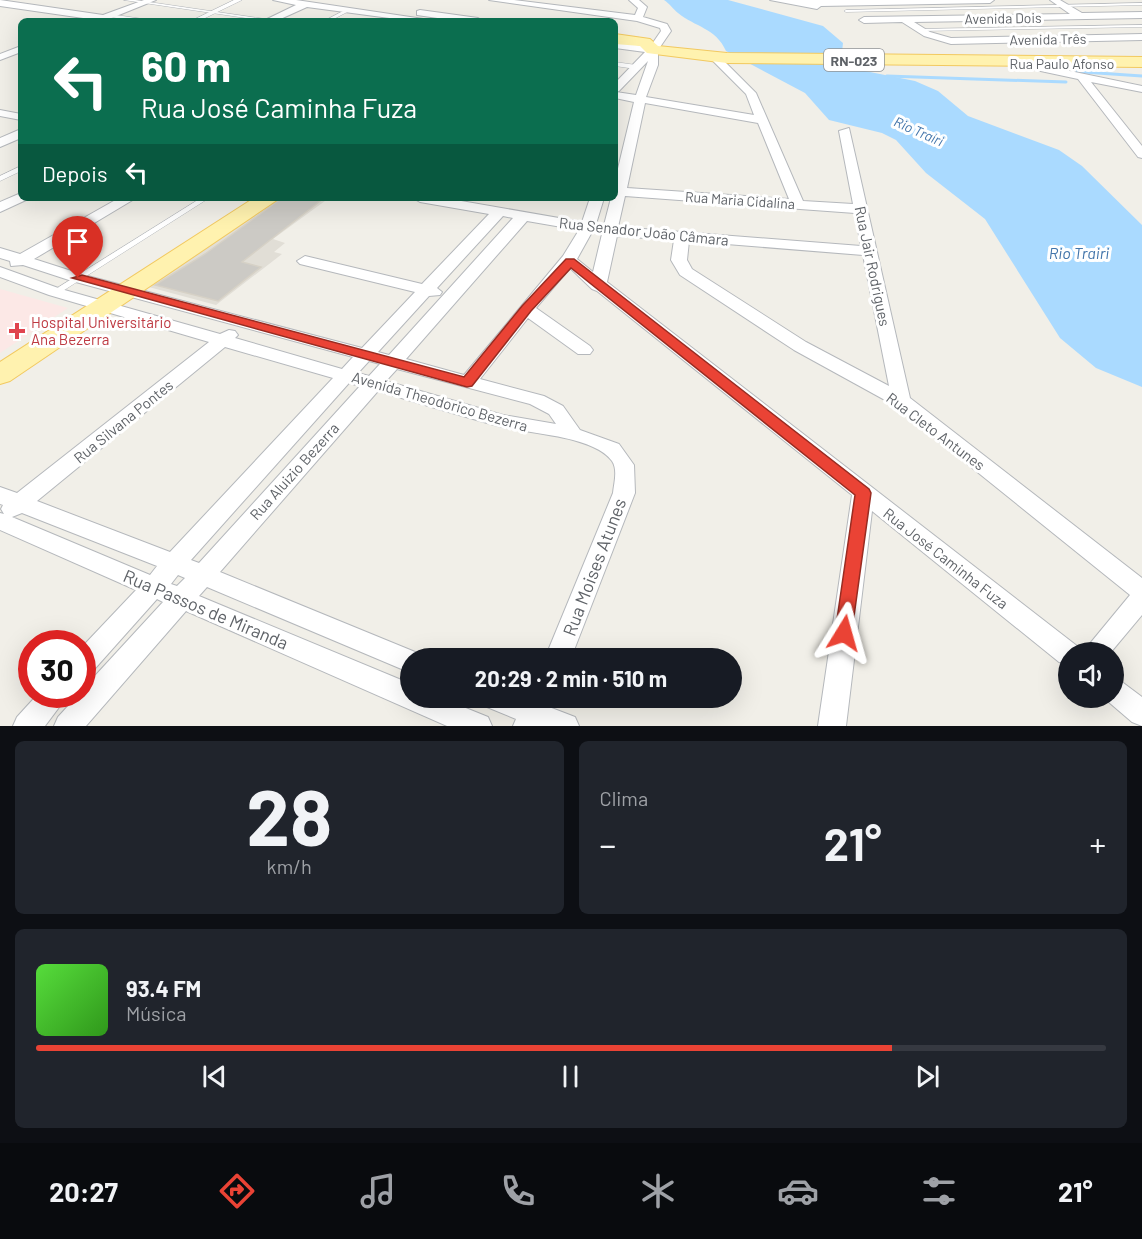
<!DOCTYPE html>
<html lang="pt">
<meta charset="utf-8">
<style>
:root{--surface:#171b24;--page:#20242c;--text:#f1f3f6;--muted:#9ea1a6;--line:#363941;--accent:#ea4335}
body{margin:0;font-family:Barlow,sans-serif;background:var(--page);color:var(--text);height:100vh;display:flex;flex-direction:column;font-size:22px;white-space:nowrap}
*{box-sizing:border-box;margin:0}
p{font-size:20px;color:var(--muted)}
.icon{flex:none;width:33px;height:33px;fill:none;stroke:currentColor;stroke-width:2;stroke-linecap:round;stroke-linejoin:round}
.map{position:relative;height:726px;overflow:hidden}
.details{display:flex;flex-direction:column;gap:15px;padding:15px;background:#0d0f14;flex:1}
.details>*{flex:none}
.banner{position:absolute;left:18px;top:18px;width:600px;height:183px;border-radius:9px;box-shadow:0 6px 24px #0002;background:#0b6e4f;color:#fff;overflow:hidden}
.tools{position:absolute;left:1058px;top:642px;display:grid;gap:12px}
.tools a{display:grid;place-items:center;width:66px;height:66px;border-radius:50%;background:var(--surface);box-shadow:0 6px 24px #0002;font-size:30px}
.speed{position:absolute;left:18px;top:630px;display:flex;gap:12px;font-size:30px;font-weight:700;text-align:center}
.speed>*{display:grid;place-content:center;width:78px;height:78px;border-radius:50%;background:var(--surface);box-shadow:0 6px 24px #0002;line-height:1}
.speed .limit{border:9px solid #d22;background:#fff;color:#111}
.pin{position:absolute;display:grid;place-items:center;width:51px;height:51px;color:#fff;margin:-62px -26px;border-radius:50% 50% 50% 0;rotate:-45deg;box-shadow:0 0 6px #0007}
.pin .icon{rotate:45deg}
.me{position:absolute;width:66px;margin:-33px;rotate:8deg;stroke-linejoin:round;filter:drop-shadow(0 0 4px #0008)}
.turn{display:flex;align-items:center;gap:21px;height:126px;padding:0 24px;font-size:27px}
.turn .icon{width:78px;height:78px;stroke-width:2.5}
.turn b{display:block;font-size:42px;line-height:51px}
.then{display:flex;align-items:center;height:57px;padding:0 24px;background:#0003;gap:12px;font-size:22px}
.big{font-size:45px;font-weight:700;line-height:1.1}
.details .card{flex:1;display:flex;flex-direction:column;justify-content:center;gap:9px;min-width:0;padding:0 21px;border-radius:9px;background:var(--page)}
.details .dial{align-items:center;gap:0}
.dial b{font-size:78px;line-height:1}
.song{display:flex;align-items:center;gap:18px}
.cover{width:72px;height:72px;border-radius:9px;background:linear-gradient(135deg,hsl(110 70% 55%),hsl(110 70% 35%))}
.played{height:6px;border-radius:3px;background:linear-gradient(90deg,var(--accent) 80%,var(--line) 80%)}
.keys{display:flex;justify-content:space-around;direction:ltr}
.heat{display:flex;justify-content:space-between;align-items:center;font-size:33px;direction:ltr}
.details .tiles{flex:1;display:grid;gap:15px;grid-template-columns:1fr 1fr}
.card:last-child{grid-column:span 2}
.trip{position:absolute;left:400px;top:648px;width:342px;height:60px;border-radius:30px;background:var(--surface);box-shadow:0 6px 24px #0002;font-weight:700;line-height:60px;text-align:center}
.tabs{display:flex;height:96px;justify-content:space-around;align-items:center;background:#090b0e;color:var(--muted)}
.tabs .icon{width:42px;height:42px}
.tabs .on{color:var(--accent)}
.tabs b{font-size:27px;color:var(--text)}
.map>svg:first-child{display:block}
.education{fill:#e1ded6}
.medical{fill:#fce8e6}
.water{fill:#aadaff}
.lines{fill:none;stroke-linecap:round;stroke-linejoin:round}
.stream{stroke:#aadaff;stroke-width:3}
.building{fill:#cccac5;stroke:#d6d1c6;stroke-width:1.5}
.service-casing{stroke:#b5b8bc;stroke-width:1}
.pedestrian-casing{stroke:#b5b8bc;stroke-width:1}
.minor-casing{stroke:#b5b8bc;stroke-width:2}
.primary-casing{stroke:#f2c960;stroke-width:2}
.service{fill:#fff;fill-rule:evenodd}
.pedestrian{fill:#fff;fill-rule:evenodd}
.minor{fill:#fff;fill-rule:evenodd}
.primary{fill:#fff2af;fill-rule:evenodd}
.route{fill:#ea4335;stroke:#982c22;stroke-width:1.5}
.health-dot{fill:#e0444e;stroke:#fff;stroke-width:2}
.labels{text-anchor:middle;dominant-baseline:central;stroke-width:6;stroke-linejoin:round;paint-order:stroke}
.far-street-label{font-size:14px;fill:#5f6368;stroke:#fff}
.shield{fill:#fff;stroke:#8f9295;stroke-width:1.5}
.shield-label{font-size:14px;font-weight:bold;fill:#5f6368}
.far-water-label{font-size:14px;font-style:italic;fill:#4174aa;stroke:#fff}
.street-label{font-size:15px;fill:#5f6368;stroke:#fff}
.health-label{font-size:15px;fill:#be3a42;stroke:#fff;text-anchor:start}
.water-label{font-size:16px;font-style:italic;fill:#4174aa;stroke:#fff}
.near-street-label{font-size:18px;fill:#5f6368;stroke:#fff}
</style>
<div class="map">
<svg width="1142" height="726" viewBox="0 0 1142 726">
<rect width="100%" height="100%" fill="#f1efe8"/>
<path class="education" d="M273,198H329L273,239L285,243L274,252L282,254L216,305L145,286Z"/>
<path class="medical" d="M0,289L68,308L0,353Z"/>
<path class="water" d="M664,0H728L823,26L843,43L842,52L855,69L915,81L938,91L968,116L1059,150L1082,166L1142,225V387L1096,368L1060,338L985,219L926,173L896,140L882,133L829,120L805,93L726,51C716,28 695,27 678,13C673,9 670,4 664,0Z"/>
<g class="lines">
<g class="stream">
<path d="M1068,71L1142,76"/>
<path d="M887,76L1066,82"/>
</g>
</g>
<path class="building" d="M282,198H324L242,262L261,267L218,301L155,285L205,254Z"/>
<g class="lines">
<defs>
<g id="service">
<path d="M124,0H135L279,21H267Z"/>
<path d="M1142,3V5L846,12L844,11L846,10Z"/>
<path d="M347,9L351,10L330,21H324Z"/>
<path d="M1142,25V27L920,31L918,30L920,29Z"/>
<path d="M615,62L636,65L639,67L636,69L615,66Z"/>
<path d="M21,166V171L0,181V176Z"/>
<path d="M201,198H209L58,294H52L51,292Z"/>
</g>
<g id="pedestrian">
<path d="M234,0H242L199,21H191Z"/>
<path d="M109,14L143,19L146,21L107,17Z"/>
</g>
<g id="minor">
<path d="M0,0L103,15L144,0H156L104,21L0,6Z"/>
<path d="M273,0H296L437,21H412L307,7L276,21H263L296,5Z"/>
<path d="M489,0H514L635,15L638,8L629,0H639L647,7L643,17L667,24L671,31L658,50V65L646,97L754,115L746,94L709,57L718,55L756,93L803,201L853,204L839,131L849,128L910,398L1142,578V615L1111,652H1083L1130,595L894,405L794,350L680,275L671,260L674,240L617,236L607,282L1077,646L1080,652H1068V665L1059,662L872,511L846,726H818L852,495L597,291L592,289L570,268L536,308L590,346L593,350L590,354H578L528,318L480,379L544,396L563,406L580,430L619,444L634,465L635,493L571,658H545L613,493C614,483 618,470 612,461C593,435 527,434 498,426C458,415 418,403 378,391L220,572L420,654L422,658H411V673L207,587L199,596L411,684V698H441L488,717L492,726H447L186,611L86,726H54L58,717L79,694H82V690L163,602L157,599L91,673L82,676V647L136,590L0,530V513L4,514L1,509L3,505L0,504V487L17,493L209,342L49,295L0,277V267L61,289L220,334L229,330L235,331L238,335L235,338L342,369L353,357L72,281L23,265L11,266L10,261L0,258V248L20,254L119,198H136L34,259L84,275L362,348L415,292L300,264L297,261L305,256L422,284L489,214L420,202L413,198H444L582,222L590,198H604L596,224L604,225L611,198H615V181L634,102L615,98V83L645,52L615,48V42L650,47L661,31L660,28L637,21ZM648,61L636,95L616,92L619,91ZM645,103L758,123L789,199L627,188ZM625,196L855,213L861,246L618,227ZM503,216L513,218L389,355L378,352L429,296L440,295L442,292L437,288ZM527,221L579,230L563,256L464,375L406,359ZM592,232L602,234L593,272L577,259ZM689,241L863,255L889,386L806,342L692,269L687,260ZM225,347L333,378L170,552L37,501ZM369,361L380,364L369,376L358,373ZM397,369L530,404L549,414L556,424L503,415L386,381ZM349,383L360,386L199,563L191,560ZM22,513L157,566L150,575L12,517ZM178,575L185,578L177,586L171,584Z"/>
<path d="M770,0H994L990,3L821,6L817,9Z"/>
<path d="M1050,0H1060L1082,13L1142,12V18L914,22L930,32L951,38L1142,34V40L951,44L924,36L902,22L864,23L859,20L864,17L1070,14Z"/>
<path d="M420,10L478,18L483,21H458L417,15V11Z"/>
<path d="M21,46V52L0,60V54Z"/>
<path d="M1017,60L1142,86V92L1091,82L1142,146V158L1138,157L1078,79L1013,65L1012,63Z"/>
<path d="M0,110L21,114V120L0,116Z"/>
<path d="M21,129V138L0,147V138Z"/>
<path d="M21,193V198H27L26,200L0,212V202Z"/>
<path d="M1113,678L1122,682L1142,697V726L1132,722L1104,698H1113Z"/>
<path d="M38,694H69L45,726H13L17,717Z"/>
<path d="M483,698H553L549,707L575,717L579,726H513L516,719L487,707Z"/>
</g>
<g id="primary">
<path d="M615,34L650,39L658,46L727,53L1142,57V67L727,63L647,53L640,46L615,44Z"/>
<path d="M254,198H280L10,381L0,384V362Z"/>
</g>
</defs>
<use href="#service" class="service-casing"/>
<use href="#pedestrian" class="pedestrian-casing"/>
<use href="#minor" class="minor-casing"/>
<use href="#primary" class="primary-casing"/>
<use href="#service" class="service"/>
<use href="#pedestrian" class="pedestrian"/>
<use href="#minor" class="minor"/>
<use href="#primary" class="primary"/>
</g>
<path class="route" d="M566,259H574L869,489L871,493L851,638L844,641L838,638L835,633L855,495L571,268L531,311L472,386L467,387L72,278L82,275L464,377L522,306Z"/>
<path class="health-dot" d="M14 322h6v6h6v6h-6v6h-6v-6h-6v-6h6z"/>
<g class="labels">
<g class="far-street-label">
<text transform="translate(1003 18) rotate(-1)">Avenida Dois</text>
<text transform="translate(1048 39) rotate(-1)">Avenida Três</text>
<text x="1062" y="63">Rua Paulo Afonso</text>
<text transform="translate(740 200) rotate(4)">Rua Maria Cidalina</text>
</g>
<rect class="shield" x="824" y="49" width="60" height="22" rx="4.5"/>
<g class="shield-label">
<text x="854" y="60">RN-023</text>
</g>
<g class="far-water-label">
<text transform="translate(919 131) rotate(24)">Rio Traíri</text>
</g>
<g class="street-label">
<text transform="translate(644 231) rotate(6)">Rua Senador João Câmara</text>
<text transform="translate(873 266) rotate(78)">Rua Jair Rodrigues</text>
<text transform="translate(440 401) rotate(16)">Avenida Theodorico Bezerra</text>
<text transform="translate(123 421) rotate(-39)">Rua Silvana Pontes</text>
<text transform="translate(936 431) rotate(37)">Rua Cleto Antunes</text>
<text transform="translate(294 471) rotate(-48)">Rua Aluizio Bezerra</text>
<text transform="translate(946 558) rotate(38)">Rua José Caminha Fuza</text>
</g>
<g class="health-label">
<text x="31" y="322">Hospital Universitário<tspan x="31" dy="17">Ana Bezerra</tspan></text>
</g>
<g class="water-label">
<text x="1079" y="252">Rio Trairi</text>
</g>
<g class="near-street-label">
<text transform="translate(594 567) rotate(-69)">Rua Moises Atunes</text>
<text transform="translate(206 609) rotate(23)">Rua Passos de Miranda</text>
</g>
</g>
</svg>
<div class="tools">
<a><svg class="icon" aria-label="sound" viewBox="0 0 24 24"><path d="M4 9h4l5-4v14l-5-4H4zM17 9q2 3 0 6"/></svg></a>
</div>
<div class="speed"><div class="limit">30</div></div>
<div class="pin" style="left:78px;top:278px;background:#d93025"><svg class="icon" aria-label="arrive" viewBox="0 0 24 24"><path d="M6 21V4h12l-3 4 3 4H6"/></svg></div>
<svg class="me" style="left:844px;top:633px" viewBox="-20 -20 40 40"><path d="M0-17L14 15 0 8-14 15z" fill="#ea4335" stroke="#fff" stroke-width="4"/></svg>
<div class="trip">20:29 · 2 min · 510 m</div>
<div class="banner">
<div class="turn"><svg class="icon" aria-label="left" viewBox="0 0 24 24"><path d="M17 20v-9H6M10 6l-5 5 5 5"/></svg><div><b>60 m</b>Rua José Caminha Fuza</div></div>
<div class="then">Depois<svg class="icon" aria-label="left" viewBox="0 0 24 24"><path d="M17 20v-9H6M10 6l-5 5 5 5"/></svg></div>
</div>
</div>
<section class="details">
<div class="tiles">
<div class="card dial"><b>28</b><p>km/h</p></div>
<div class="card"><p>Clima</p>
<div class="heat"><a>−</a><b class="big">21°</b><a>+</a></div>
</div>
<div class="card">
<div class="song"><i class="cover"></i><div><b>93.4 FM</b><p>Música</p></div></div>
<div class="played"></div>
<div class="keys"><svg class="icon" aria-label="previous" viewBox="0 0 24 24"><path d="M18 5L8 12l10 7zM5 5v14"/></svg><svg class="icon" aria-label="pause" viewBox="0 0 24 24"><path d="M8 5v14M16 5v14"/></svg><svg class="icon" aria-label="next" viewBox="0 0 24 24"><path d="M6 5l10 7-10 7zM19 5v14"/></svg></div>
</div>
</div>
</section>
<nav class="tabs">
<b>20:27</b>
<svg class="icon on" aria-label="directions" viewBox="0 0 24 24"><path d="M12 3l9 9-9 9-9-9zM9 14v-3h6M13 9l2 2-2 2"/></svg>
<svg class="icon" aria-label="music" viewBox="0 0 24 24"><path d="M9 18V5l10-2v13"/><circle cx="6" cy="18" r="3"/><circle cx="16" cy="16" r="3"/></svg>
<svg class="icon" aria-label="phone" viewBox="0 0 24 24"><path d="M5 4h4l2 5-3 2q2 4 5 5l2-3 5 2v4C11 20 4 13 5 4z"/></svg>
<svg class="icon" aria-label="climate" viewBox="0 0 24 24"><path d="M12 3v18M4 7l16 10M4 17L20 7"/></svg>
<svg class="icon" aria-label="car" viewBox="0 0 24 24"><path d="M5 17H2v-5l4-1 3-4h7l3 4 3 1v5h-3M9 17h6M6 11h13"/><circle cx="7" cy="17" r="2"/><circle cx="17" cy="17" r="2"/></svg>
<svg class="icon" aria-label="filters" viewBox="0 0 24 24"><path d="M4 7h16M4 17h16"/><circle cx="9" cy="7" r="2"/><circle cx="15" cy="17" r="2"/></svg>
<b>21°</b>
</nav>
